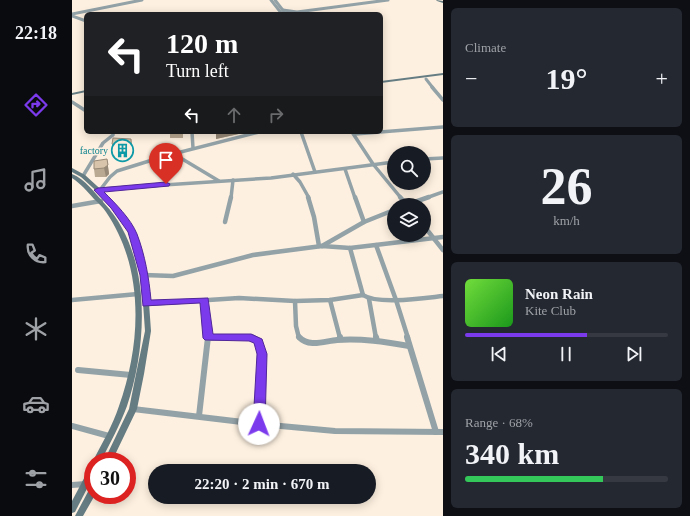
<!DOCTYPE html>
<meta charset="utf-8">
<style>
:root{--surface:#171b24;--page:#242831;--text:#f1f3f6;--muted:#9ea1a6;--line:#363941;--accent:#7c3aed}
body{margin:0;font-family:"Times New Roman",serif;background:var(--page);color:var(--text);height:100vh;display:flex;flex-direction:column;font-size:15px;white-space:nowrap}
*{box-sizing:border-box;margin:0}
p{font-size:13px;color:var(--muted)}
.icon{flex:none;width:22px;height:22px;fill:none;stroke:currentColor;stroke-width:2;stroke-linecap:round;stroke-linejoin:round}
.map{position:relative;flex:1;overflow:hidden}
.panel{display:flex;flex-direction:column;gap:8px;padding:8px;background:#0d0f14;width:247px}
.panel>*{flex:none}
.top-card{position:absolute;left:12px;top:12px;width:299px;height:122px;border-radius:6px;box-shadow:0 2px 10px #0003;background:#202124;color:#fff;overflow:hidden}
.controls{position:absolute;left:315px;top:146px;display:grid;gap:8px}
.controls a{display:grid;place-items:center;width:44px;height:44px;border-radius:50%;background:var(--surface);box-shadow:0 2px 10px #0003;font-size:20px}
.speed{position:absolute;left:12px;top:452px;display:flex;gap:8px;font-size:20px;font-weight:700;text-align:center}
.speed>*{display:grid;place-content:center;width:52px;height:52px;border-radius:50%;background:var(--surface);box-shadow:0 2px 10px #0003;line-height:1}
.speed .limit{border:6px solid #d22;background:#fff;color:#111}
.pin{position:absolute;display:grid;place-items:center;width:34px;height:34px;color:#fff;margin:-41px -17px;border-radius:50% 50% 50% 0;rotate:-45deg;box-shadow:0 0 4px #0007}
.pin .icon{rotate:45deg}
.me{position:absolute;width:44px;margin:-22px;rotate:2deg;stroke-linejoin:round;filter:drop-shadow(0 0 3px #0008)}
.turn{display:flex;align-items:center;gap:14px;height:84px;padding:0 16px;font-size:18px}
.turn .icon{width:52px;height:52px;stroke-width:2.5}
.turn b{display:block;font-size:28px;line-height:34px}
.lanes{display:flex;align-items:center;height:38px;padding:0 16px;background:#0003;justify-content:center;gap:20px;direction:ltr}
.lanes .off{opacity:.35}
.big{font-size:30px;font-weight:700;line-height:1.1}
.panel .widget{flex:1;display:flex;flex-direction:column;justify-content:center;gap:6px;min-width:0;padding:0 14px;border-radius:6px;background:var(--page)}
.panel .dial{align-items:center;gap:0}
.dial b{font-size:52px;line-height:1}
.song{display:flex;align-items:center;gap:12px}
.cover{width:48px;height:48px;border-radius:6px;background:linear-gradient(135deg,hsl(100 70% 55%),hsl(120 70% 35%))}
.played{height:4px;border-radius:2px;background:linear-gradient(90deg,var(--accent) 60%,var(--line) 60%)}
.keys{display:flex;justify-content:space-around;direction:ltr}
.heat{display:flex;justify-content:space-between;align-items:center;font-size:22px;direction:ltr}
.charge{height:6px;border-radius:3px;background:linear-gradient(90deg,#34c759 68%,var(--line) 0)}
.trip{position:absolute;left:76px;top:464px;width:228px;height:40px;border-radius:20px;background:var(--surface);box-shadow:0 2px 10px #0003;font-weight:700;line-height:40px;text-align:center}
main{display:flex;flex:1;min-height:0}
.tabs{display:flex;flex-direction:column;width:72px;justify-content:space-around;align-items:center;background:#090b0e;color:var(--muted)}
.tabs .icon{width:28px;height:28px}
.tabs .current{color:var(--accent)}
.tabs b{font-size:18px;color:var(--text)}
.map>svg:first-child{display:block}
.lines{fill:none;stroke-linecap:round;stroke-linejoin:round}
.street-far3{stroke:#93a2a7;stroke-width:3}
.street-far2{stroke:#93a2a7;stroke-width:3.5}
.street-far1{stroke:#93a2a7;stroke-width:4.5}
.street{stroke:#93a2a7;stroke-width:6}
.secondary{fill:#657c83;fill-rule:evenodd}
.wall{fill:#baa992}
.shaded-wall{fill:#978977}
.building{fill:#d8c4aa;stroke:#978977}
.route{fill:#7c3aed;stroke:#51269a}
.labels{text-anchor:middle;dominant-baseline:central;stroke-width:3;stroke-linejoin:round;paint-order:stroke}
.culture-label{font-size:10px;fill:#0d838f;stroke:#fdf0e0;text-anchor:end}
</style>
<main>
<nav class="tabs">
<b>22:18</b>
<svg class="icon current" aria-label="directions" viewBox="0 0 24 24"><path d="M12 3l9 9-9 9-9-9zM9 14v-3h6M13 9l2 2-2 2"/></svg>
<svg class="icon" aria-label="music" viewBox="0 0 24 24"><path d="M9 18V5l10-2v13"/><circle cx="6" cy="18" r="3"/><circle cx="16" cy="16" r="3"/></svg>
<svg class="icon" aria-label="phone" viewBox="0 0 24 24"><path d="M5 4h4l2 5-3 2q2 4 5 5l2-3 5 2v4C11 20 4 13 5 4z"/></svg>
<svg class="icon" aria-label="climate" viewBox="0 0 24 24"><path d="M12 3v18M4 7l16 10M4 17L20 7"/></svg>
<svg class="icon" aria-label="car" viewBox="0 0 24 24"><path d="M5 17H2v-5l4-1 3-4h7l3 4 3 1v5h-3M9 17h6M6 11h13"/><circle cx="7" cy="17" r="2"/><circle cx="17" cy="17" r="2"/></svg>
<svg class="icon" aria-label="filters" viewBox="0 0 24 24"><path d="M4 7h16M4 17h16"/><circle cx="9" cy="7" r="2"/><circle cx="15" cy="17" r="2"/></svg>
</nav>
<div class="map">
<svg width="371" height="516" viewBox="0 0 371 516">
<rect width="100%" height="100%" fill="#fdf0e0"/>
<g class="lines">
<g class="street-far3">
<path d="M199,0L210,14"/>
<path d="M203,0L213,13"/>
<path d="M211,10L225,12L316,0"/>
<path d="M0,14L70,0"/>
<path d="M0,16L14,21"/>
<path d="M354,79L361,88"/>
</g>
<g class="street-far2">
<path d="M360,87L371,100"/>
<path d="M0,102L14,111"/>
<path d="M120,132L121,148"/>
<path d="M229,132L243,172"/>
<path d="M280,132L301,164L329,198"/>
<path d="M283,134L371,127"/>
<path d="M102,154L147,181"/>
<path d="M97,155L187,132"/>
<path d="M352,159L371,158"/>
<path d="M273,169L283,198"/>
<path d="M221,174L228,182L237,198"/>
<path d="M11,176L31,143L41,135V132"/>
<path d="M30,189L199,178L322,162"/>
<path d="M28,190L38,177L45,171L90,157"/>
<path d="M159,198L161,180"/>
<path d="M354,198L371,192"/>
</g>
<g class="street-far1">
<path d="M236,197L242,217L247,246"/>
<path d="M283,197L292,222"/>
<path d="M328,197L335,205"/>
<path d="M334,205L357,197"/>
<path d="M0,206L29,201"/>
<path d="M153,222L159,197"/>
<path d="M352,226L371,250"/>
<path d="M304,245L324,300L336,338"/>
<path d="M250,246L292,222L322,210"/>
<path d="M278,248L291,295"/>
<path d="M72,275L101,276L181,255L250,246L278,248L371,237"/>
<path d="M297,299L304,338"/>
<path d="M0,300L66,294"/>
<path d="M133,300L136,338"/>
<path d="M258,300L268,338"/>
<path d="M223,301L224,326L227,338"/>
<path d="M75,304L167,298L223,301L258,300L291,295C306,305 352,298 371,296"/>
<path d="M136,338L179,337L182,338"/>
</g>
<g class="street">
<path d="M180,337L187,341L190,354L187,424"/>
<path d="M227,337C237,348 253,341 265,340C289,338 314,342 337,346"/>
<path d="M268,337V339"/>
<path d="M304,337L305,341"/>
<path d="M335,337L364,432"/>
<path d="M136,338L165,337"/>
<path d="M6,370L59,375"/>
<path d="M61,409L187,424L263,431L371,432"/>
<path d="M127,416L136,337"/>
<path d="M0,426L37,436"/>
<path d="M0,485L14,484"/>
</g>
<g class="secondary">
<path d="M364,0L371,1V3L365,1Z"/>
<path d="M371,73V75L309,83V81Z"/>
<path d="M14,90V92L0,95V93Z"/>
<path d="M0,168L13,175L36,196L57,222L67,242L75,275L79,331L72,374L65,409L40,461H32L57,409L64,374L73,331L69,275L61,242L52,223L32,198L9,177L0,172Z"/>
<path d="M0,174C13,179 23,193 32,203C80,254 76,343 55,406C48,425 38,443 29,461H21C30,443 41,425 47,406C69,344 73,269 34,212C31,207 26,203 22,199C15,191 9,184 0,178Z"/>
<path d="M21,466V477L3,512L0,513V501L18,467Z"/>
<path d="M21,487V495H23L11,516H3L18,488Z"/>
</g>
</g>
<g class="wall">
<rect x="98" y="132" width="13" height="6"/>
<path d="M127,132H171V133L144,139V132L127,134Z"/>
<path d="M59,139L60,148V152L54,155H46L41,153L40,144Z"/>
<path d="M85,156L103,163L87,166L86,162Z"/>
<path d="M35,159L37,174L34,177H23L22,169Z"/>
</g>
<g class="shaded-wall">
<path d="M144,132H171V133L144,139Z"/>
<path d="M59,139L60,148V152L54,155L53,147Z"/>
<path d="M103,158V163L87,166V160Z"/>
<path d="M35,159L37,174L34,177L32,168Z"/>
</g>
<g class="building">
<path d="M41,138L59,139V144L53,147H45L40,144Z"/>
<path d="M101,152L103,158L87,160L85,156Z"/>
<path d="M35,159L36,165L32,168L22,169V161Z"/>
</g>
<path class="route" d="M94,182L98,184L97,186L32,192C43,203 59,219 65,234C73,255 77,278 79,300L136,298L141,334H179L190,339L195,354L193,424L191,427L187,428L183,427L181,424L185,354L182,343L177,341L133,340L131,338L128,303L71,306L68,275L56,232L39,208L22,190L26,188Z"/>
<defs>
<symbol id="building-ring" viewBox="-11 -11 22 22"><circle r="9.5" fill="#fdf0e0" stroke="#0f9aa8" stroke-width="1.5"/><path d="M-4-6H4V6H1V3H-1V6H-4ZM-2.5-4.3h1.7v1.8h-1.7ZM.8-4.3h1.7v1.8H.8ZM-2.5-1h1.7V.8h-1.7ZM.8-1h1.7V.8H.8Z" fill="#0f9aa8"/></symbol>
</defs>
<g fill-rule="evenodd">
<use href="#building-ring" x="38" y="138" width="25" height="25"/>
</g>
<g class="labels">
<g class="culture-label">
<text x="36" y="150">factory</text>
</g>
</g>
</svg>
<div class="controls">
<a><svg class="icon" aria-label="search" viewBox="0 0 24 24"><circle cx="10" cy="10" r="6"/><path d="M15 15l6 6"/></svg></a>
<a><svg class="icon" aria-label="layers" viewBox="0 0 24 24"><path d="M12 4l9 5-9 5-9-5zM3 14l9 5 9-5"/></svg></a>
</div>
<div class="speed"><div class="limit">30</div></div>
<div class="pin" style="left:94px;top:184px;background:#d93025"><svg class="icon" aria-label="arrive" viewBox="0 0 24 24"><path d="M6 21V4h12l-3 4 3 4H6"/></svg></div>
<svg class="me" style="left:187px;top:424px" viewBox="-20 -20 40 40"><circle r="19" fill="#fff"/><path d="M0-13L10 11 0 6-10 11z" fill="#7c3aed"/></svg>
<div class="trip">22:20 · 2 min · 670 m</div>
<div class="top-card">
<div class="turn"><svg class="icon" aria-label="left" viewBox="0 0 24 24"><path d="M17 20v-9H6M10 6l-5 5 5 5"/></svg><div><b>120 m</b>Turn left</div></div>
<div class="lanes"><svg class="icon" aria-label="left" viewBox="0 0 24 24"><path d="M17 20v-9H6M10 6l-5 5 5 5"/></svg><svg class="icon off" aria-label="ahead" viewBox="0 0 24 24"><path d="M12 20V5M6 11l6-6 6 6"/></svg><svg class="icon off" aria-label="right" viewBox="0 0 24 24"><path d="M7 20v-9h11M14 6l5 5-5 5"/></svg></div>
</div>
</div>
<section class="panel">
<div class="widget"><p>Climate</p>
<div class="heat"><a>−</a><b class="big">19°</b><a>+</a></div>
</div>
<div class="widget dial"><b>26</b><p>km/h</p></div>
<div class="widget">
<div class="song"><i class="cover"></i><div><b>Neon Rain</b><p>Kite Club</p></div></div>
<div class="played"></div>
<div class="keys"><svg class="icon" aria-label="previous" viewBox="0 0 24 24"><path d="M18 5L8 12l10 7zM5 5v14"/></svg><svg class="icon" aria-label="pause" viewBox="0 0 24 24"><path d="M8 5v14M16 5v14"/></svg><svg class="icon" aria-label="next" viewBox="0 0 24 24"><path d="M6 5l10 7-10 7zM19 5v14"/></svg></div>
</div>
<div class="widget"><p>Range · 68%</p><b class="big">340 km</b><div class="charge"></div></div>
</section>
</main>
